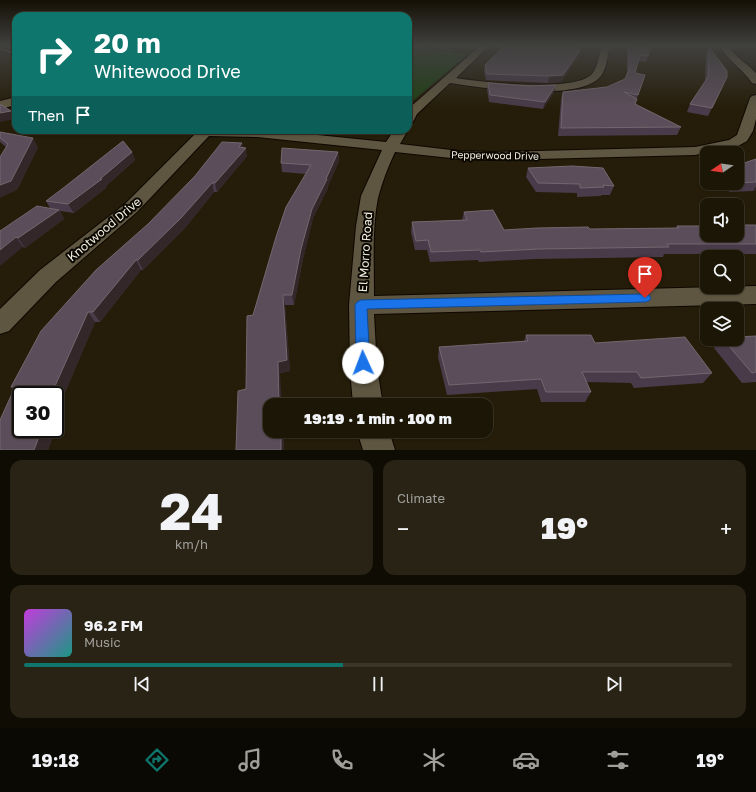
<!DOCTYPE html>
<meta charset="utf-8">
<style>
:root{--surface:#1c1607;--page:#292315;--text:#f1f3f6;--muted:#a09f9b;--line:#3a3528;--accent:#0f766e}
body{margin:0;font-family:"Golos Text",sans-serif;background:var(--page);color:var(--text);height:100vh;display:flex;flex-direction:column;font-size:15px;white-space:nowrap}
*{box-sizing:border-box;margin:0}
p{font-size:13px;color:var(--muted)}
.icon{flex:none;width:22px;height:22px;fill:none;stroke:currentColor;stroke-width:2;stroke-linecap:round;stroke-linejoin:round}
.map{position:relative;height:450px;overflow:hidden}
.drawer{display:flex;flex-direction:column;gap:10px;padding:10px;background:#0f0c04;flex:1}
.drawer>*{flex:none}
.top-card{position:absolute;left:12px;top:12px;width:400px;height:122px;border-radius:12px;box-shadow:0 1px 3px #0004,0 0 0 1px var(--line);background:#0f766e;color:#fff;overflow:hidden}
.needle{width:26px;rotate:257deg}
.fabs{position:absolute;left:700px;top:146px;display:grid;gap:8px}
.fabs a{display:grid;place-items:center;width:44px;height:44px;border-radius:8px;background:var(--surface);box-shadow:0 1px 3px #0004,0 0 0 1px var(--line);font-size:20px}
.speed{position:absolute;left:12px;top:386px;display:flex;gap:8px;font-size:20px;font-weight:700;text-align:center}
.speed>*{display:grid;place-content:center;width:52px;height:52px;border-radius:50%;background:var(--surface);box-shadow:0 1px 3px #0004,0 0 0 1px var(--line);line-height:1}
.speed .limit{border:2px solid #111;border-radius:6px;background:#fff;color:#111}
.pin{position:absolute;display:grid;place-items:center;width:34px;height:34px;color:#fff;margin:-41px -17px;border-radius:50% 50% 50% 0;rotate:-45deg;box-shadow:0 0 4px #0007}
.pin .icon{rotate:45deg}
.me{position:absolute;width:44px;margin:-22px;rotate:358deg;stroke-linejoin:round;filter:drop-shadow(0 0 3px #0008)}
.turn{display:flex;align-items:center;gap:14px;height:84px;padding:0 16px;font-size:18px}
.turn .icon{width:52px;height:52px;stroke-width:2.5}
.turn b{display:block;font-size:28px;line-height:34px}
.then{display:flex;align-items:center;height:38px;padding:0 16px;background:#0003;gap:8px;font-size:15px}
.big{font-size:30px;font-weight:800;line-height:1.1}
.drawer .tile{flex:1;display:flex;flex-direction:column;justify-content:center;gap:6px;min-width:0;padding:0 14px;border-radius:12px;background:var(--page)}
.drawer .dial{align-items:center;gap:0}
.dial b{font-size:52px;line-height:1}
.song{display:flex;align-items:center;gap:12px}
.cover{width:48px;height:48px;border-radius:6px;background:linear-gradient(135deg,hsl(290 70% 55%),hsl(170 70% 35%))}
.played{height:4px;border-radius:2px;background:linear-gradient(90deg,var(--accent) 45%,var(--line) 45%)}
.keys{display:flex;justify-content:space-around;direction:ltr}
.heat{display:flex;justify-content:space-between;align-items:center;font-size:22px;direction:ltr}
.drawer .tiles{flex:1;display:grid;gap:10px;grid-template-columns:1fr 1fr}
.tile:last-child{grid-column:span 2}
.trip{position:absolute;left:263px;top:398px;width:230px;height:40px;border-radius:12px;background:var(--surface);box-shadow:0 1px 3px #0004,0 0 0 1px var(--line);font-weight:800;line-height:40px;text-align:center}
.dock{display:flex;height:64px;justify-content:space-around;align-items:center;background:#0b0903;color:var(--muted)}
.dock .icon{width:28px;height:28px}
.dock .selected{color:var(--accent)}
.dock b{font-size:18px;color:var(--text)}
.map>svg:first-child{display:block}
.green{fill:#203f15}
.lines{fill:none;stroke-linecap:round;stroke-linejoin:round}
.service-casing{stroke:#0e0700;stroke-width:2}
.minor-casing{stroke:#0e0700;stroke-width:2}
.service{fill:#5e5640;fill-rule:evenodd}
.minor{fill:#5e5640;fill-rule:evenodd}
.wall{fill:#493b49}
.shaded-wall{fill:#332729}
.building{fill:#5b4e5a;stroke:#73676f}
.route{fill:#1a73e8;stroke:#114b97}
.labels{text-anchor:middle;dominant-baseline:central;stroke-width:4;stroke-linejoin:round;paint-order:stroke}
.far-street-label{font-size:10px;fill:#f3efe2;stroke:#0b0802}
.street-label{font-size:12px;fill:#f3efe2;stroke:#0b0802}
</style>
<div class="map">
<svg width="756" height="450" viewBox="0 0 756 450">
<rect width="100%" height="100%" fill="#251d09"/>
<path class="green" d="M408,45H413L468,54L408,105Z"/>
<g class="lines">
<defs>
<g id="service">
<path d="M421,45H430L455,50L453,51Z"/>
<path d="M0,48L16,53V55L0,50Z"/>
</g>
<g id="minor">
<path d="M481,45H490L456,78C481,82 574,93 592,74C598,67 599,54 602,45H610C607,56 607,72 598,79C573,101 482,88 450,83L417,114L413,122L408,123V109Z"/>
<path d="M720,45H728C734,57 747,63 756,73V84L752,83C743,69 727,61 720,45Z"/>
<path d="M756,95V119L753,131L747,141L738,146L695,155L494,160L460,159L395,152C388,167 382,182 378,198C372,229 374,262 374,293V296L756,286V304L374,314L377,368L383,405H353L350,368L349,305L356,226L361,196L382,150L257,137L209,136L137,212L56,282L9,331L0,334V309L40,270L125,204L199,130H269L386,142L394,130H408L400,144L460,151L494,152L695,147L729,140L737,135L750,98L752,96Z"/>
<path d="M16,97V105L0,109V101Z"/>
<path d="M357,431H389L395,450H363Z"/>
</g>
</defs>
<use href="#service" class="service-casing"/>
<use href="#minor" class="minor-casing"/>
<use href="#service" class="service"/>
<use href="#minor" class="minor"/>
</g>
<g class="wall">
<path d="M627,45H652L646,62L638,61L635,73L645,75L635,104L681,127L677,135L558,136L561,99L563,92L607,87L625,79L627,75Z"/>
<path d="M709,47L727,77L708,116L687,112L690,104L705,82L706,53Z"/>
<path d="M577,58L561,82L548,83L486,80L484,72L485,65Z"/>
<path d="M488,83L554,92L543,109L489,102L487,89Z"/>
<path d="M0,132L38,147L17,190L6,147L0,142Z"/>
<path d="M244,148L247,156L217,192H214L185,228L143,270H141L100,322H95L61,402L64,405L48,450H0L14,390L11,387L148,224Z"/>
<path d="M132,152L135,160L105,187L106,188L74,213L60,211L64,219L25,248L23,247L0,231L50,208L46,201Z"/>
<path d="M338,152L339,161L328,186V188L313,218L303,259L294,305H285L290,371L280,373L270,431H283L284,450H236L246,389L253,315L306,174L282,172L281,163Z"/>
<path d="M756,159V190L753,191L730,192L718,183H737L744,163Z"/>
<path d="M528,168L614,186L610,195H601V196L577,197V193L536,192L526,177Z"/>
<path d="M707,169V175L705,173Z"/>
<path d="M464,212L504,230L675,228L677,226H739V225H756V254H664L663,257L535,259L479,262L478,260L430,262L427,250H415L411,232L412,222L462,220Z"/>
<path d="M526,335L595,343L712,373L703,383L634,388L631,383L587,382L591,392L585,402H541L537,389L447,395L438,357L439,347L524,341Z"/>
<path d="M756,336V382L742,383L714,348L721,339H737Z"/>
</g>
<g class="shaded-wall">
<path d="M581,45H582L577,58L561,82L548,83L549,76Z"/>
<path d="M556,85L554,92L543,109L545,102Z"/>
<path d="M11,111L15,119L0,122V113Z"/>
<path d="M33,138L38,147L17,190L0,198V185Z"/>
<path d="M242,143L244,150L246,148L247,156L217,192L215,183Z"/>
<path d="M132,152L135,160L105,187L106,188L74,213L68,204Z"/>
<path d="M338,152L339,161L328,186V188L313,218L303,259L294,305L292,295L301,249L312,209Z"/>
<path d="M212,183L214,192L185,228L143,270L138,260Z"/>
<path d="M756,186V190L753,191Z"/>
<path d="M59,210L64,219L25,248L18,238Z"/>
<path d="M16,237L23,247L0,266V250Z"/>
<path d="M136,260L141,270L100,322L93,312Z"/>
<path d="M283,295L285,305L290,371L280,373L282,405H279L278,362Z"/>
<path d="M88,312L95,322L61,402L64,405L48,450H34L42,429H55V395H51Z"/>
<path d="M11,387H15L21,397Z"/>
<path d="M281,431H283L284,450H281Z"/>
</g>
<g class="building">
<path d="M505,45H581L579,52L563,75L549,76L487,74L485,65Z"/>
<path d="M629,45H652L648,56L640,55L635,73L645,75L638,95L624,92L637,99L635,104L681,127L561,128L563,92L607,87L625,79L628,72H629Z"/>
<path d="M709,47L727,71V77L712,108L690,104L708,77Z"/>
<path d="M488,83L528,86L556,85L545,102L490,95Z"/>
<path d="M0,104L11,111L0,113Z"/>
<path d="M0,132L33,138L11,181L0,185V157L8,144L0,138Z"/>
<path d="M123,141L132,152L100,179H102L68,204L46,201L62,189Z"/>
<path d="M222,142L242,143L239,147L246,148L215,183H212L181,218L138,260H136L93,312H88L51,395H21V429H42L34,450H0V420L15,387H11L41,331L96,270L148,224L195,176Z"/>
<path d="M282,148L338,152L326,179H327L312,209L301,249L292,295H283L287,360L278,362L279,405H270V431H281V450H236L238,391L246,389L247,316L253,315L276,237L286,207L311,165L281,163Z"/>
<path d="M756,159V182L737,183V163H744Z"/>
<path d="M572,166L603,168L614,186L603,185L604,187L580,188V184L538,183L528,168Z"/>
<path d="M37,206L59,210L18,238L16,237L0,250V231Z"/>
<path d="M493,210L504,230L537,228L588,227L590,229L679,228L677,226H707V235H737V226H741L739,225H756V244H667L669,247L539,249L481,252L480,250L431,252L428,240L416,241L412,222L467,220L464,212Z"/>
<path d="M526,335H591L595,343L685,337L712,373L641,378L637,372H582L591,392H546L541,379L449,385L439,347L528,341Z"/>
<path d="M756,336V372L752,373L723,339H737V337Z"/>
</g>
<linearGradient id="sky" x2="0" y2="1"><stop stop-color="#141005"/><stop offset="0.42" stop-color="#40403e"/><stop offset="1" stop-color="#40403e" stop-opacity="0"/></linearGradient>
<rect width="756" height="108" fill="url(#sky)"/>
<path class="route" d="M645,294L649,295L651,298L649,301L645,302L367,309L370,363L368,367L363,369L358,367L356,363L355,305L357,302L361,300Z"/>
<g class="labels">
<g class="far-street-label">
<text transform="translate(495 155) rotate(1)">Pepperwood Drive</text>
</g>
<g class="street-label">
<text transform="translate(104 229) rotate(-40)">Knotwood Drive</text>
<text transform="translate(365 252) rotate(-86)">El Morro Road</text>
</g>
</g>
</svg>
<div class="fabs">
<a><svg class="needle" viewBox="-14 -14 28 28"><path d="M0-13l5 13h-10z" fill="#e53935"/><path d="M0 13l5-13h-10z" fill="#a09f9b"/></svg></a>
<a><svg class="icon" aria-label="sound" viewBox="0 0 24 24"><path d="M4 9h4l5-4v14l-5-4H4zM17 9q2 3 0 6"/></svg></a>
<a><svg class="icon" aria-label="search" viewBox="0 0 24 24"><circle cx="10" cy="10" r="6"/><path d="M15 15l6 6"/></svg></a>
<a><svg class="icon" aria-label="layers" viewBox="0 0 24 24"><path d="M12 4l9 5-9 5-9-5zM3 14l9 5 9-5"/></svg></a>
</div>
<div class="speed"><div class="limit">30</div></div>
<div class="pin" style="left:645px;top:298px;background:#d93025"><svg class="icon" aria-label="arrive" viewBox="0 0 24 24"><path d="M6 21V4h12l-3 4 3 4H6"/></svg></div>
<svg class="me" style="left:363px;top:363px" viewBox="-20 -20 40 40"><circle r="19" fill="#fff"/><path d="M0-13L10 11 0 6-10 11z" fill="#1a73e8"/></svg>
<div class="trip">19:19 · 1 min · 100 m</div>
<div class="top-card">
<div class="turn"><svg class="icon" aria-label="right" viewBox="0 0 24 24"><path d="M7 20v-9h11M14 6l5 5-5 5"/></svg><div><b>20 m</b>Whitewood Drive</div></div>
<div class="then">Then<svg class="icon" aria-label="arrive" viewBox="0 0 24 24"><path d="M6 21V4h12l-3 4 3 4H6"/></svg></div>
</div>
</div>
<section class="drawer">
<div class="tiles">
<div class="tile dial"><b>24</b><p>km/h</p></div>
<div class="tile"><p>Climate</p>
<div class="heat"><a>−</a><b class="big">19°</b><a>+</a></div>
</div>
<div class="tile">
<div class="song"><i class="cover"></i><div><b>96.2 FM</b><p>Music</p></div></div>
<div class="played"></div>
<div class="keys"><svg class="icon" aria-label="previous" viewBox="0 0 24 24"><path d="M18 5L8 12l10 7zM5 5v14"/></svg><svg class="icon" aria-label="pause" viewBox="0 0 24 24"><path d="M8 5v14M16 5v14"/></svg><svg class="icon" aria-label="next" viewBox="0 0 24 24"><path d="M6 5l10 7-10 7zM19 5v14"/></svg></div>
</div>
</div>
</section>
<nav class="dock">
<b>19:18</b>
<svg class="icon selected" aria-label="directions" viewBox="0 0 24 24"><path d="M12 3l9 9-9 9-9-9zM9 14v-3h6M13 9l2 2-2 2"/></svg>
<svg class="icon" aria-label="music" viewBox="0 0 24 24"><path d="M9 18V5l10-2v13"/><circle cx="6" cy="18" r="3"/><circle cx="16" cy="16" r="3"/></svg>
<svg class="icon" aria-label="phone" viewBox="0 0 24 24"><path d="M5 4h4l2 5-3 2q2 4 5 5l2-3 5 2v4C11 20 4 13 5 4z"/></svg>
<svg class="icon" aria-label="climate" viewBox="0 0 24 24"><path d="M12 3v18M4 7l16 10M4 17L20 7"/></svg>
<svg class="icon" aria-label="car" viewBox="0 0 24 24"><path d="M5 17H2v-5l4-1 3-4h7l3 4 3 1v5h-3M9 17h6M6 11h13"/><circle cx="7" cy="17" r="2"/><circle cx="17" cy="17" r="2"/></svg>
<svg class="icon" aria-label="filters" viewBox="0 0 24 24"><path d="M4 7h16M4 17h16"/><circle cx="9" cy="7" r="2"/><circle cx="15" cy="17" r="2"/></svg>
<b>19°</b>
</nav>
